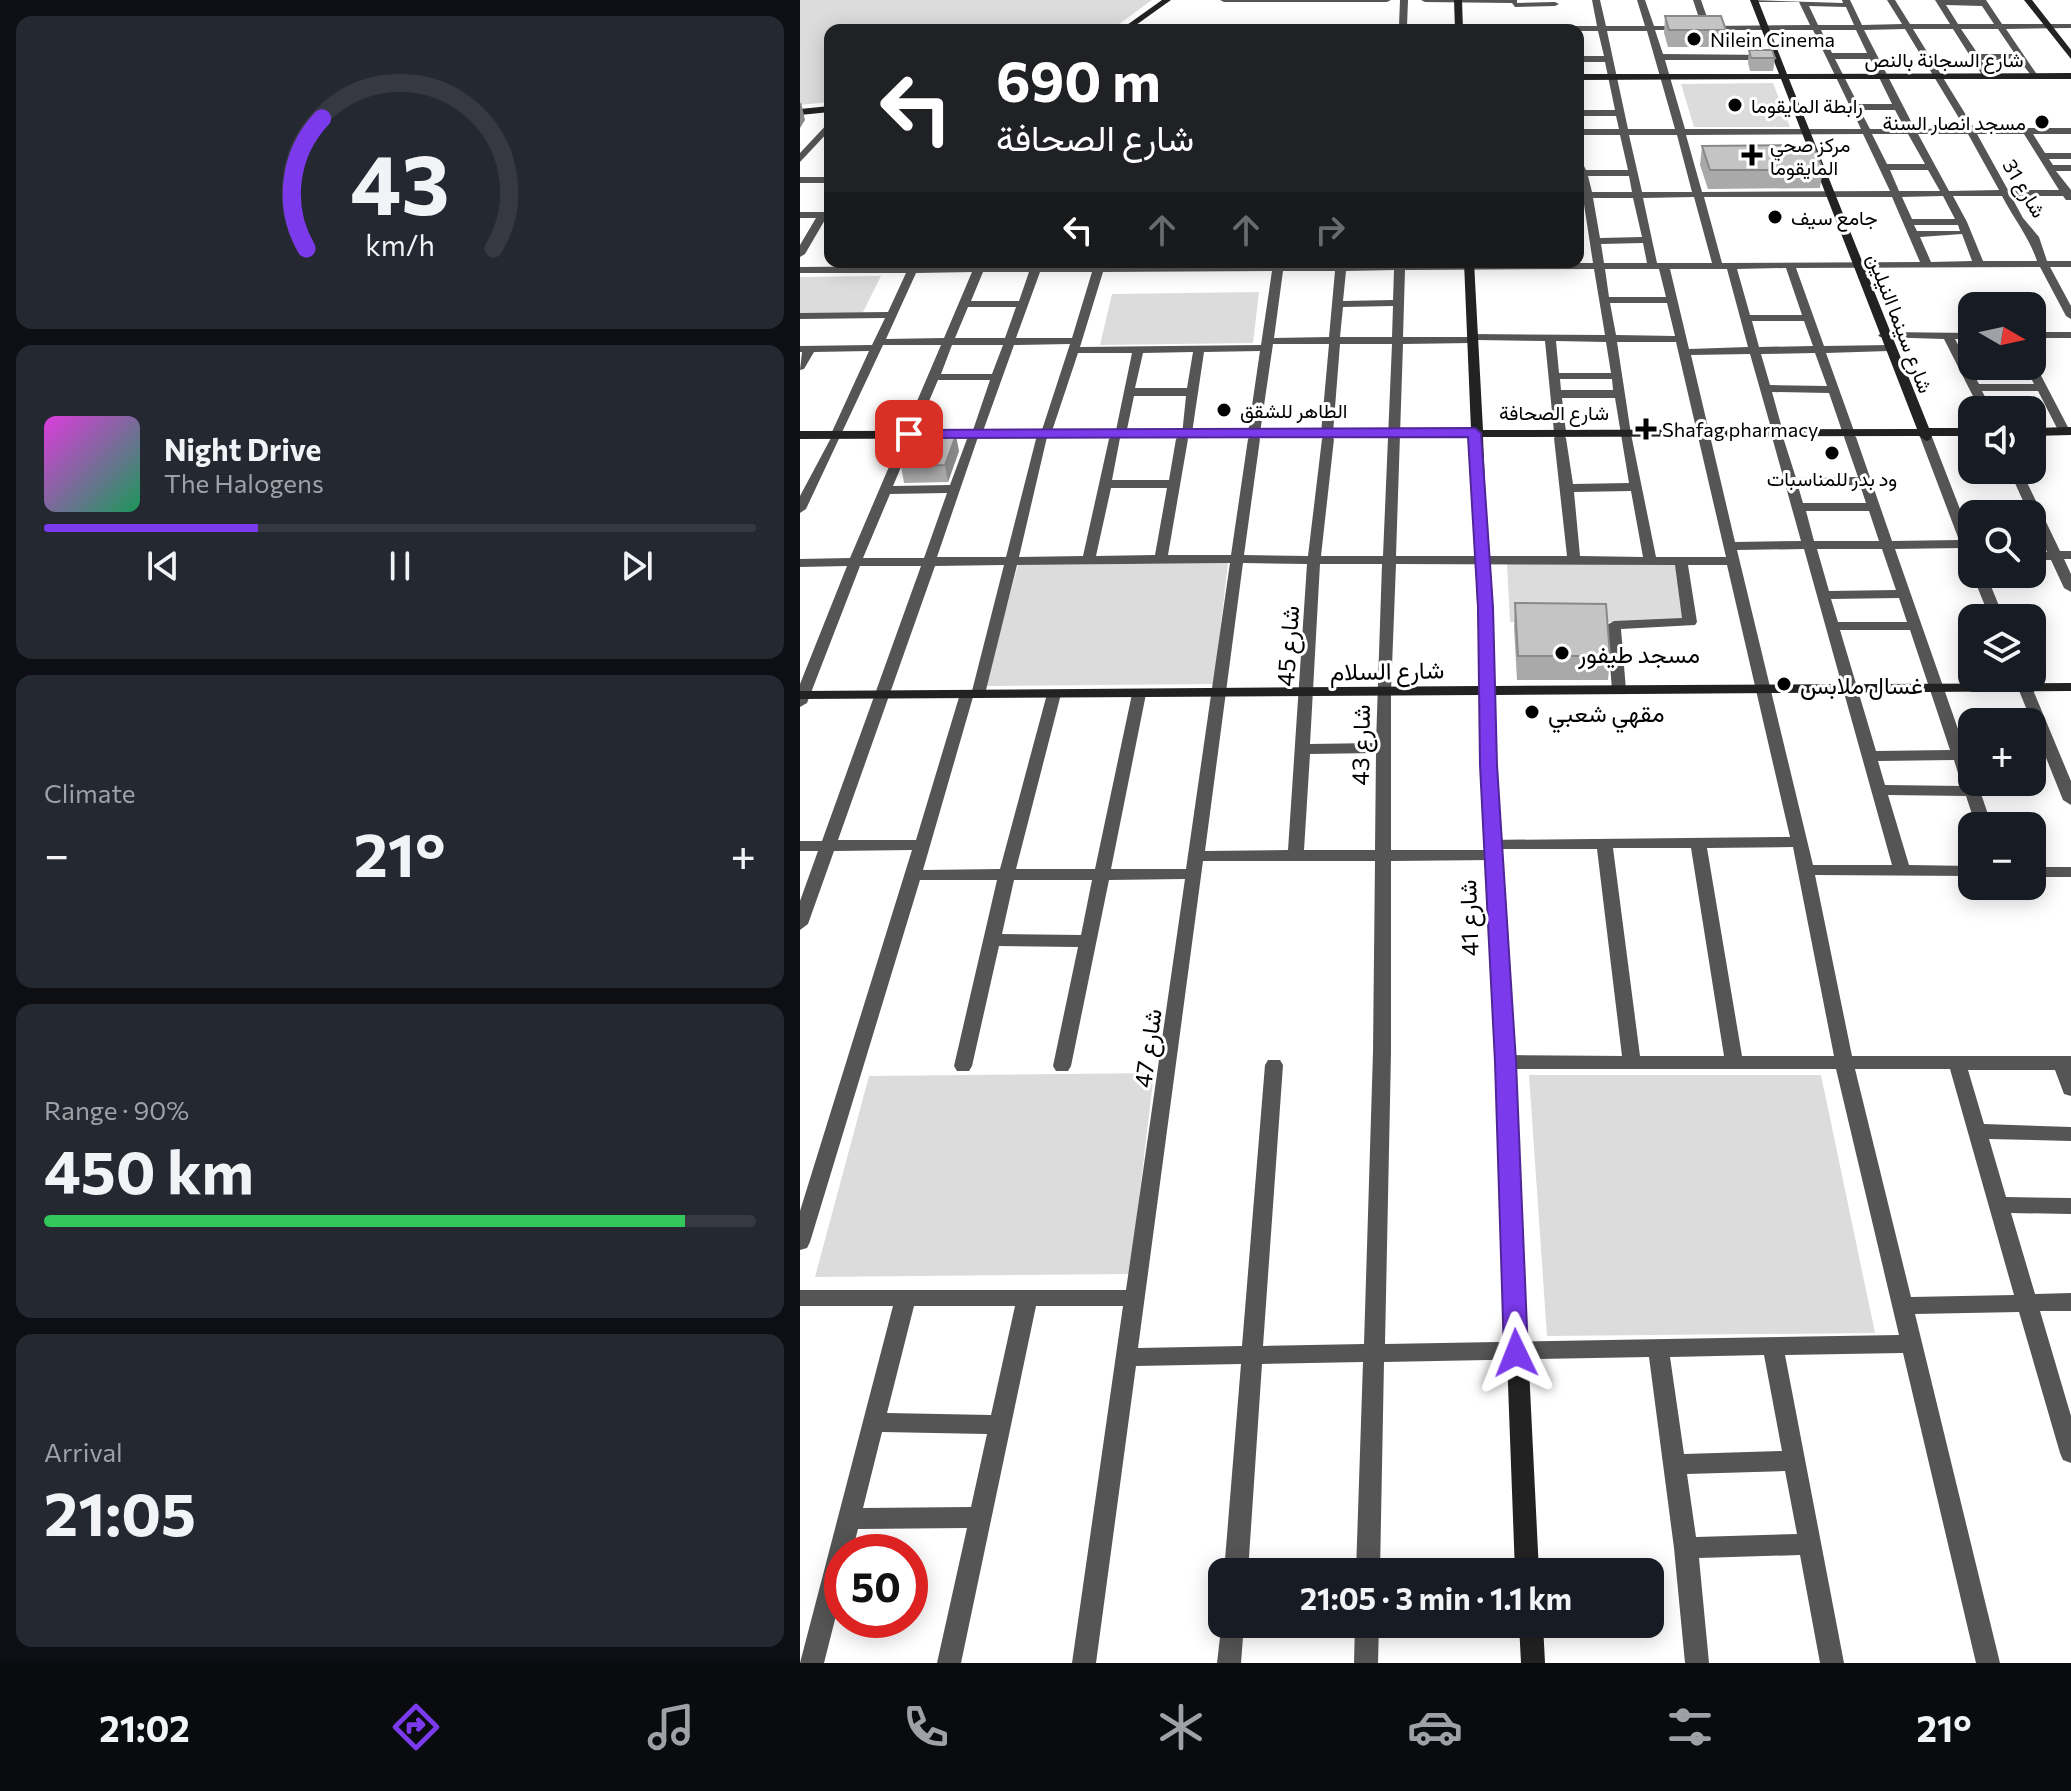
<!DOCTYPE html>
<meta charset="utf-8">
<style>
:root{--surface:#171b24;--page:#242831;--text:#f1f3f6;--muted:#9ea1a6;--line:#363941;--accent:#7c3aed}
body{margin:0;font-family:Commissioner,Vazirmatn,sans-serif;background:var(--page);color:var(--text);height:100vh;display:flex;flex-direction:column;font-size:30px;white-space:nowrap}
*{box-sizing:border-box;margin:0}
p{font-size:26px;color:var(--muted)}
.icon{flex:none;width:44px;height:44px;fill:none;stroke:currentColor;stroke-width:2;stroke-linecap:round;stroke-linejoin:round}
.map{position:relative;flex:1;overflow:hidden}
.panel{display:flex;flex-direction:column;gap:16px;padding:16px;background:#0d0f14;width:800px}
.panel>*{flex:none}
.top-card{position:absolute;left:24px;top:24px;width:760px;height:244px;border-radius:16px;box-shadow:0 4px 20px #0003;background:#202124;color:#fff;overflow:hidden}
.needle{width:52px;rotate:99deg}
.buttons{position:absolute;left:1158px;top:292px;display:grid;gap:16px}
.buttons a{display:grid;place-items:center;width:88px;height:88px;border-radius:16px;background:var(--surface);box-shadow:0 4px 20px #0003;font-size:40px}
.speed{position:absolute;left:24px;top:1534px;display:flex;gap:16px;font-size:40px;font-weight:700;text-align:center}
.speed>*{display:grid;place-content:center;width:104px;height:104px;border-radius:50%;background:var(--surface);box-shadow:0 4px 20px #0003;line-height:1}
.speed .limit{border:12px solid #d22;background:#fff;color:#111}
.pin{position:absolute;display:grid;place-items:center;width:68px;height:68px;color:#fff;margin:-34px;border-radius:16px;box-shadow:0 4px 12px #0006}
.me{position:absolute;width:88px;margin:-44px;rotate:358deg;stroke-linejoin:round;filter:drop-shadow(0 0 6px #0008)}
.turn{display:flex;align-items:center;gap:28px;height:168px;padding:0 40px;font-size:36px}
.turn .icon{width:104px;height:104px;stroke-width:2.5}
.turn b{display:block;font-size:56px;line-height:68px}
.lanes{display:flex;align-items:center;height:76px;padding:0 40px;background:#0003;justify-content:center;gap:40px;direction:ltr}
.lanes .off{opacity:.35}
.big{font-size:60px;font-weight:700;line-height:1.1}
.panel .widget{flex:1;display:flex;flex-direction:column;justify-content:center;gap:12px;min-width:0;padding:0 28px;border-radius:16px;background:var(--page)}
.panel .dial{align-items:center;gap:0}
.dial svg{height:208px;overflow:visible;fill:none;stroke:var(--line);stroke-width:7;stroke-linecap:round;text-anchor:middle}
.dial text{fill:var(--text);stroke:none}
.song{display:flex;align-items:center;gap:24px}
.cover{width:96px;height:96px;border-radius:12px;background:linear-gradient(135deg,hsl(300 70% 55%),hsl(150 70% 35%))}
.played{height:8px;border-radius:4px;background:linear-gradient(90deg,var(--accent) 30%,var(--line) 30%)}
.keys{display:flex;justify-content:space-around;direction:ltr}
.heat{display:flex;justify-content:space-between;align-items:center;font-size:44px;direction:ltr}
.charge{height:12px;border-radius:6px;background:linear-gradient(90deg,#34c759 90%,var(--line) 0)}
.trip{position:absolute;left:408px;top:1558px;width:456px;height:80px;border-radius:16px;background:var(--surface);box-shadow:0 4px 20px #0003;font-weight:700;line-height:80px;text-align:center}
.tabs{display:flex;height:128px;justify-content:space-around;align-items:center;background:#090b0e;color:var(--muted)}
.tabs .icon{width:56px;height:56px}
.tabs .current{color:var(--accent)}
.tabs b{font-size:36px;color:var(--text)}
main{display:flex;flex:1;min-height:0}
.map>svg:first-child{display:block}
.green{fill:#dcdcdc}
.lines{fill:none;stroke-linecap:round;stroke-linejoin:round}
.street{fill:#555;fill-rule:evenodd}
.secondary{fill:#222;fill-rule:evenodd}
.wall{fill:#a9a9a9}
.shaded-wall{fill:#898989}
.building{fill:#c4c4c4;stroke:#898989;stroke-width:2}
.route{fill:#7c3aed;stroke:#51269a;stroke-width:2}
.poi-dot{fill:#000;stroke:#fff;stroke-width:3}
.labels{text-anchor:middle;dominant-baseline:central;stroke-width:6;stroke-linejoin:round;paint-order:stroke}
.far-poi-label{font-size:20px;fill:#000;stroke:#fff;text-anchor:start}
.far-street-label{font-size:20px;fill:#000;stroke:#fff}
.street-label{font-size:24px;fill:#000;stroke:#fff}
.poi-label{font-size:24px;fill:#000;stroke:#fff;text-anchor:start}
</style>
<main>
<section class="panel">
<div class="widget dial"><svg viewBox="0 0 100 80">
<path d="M14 69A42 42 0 1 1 86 69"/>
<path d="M14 69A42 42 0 0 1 20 19" stroke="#7c3aed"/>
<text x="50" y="56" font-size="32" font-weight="700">43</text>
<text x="50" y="72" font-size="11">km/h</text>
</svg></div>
<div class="widget">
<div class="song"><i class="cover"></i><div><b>Night Drive</b><p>The Halogens</p></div></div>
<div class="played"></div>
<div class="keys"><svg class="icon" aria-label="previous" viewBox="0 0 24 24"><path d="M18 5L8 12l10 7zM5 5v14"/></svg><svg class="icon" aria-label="pause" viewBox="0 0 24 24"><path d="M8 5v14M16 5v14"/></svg><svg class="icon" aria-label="next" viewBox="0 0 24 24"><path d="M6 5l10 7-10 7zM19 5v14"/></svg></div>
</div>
<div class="widget"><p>Climate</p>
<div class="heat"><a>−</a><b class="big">21°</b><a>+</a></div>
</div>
<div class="widget"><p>Range · 90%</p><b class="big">450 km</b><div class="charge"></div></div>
<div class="widget"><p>Arrival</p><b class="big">21:05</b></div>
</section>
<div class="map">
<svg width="1271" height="1663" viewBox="0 0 1271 1663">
<rect width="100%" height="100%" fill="#fff"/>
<g class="green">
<path d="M0,0H352L311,30H30V102L0,105Z"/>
<path d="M973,83L990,127H894L881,84Z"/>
<path d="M81,276L62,314H0V277Z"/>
<path d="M459,292L453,343L300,345L312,294Z"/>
<path d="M428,563L414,684L185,686L218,565Z"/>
<path d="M707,564H879L890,622H710Z"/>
<path d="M354,1073L330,1274L15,1277L69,1076Z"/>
<path d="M729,1075H1021L1075,1333L747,1336Z"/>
</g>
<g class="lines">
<g class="street">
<path d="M420,0H591L587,2H424Z"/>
<path d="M600,0H608L607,26H797L792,0H800L806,26H845L837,0H845L854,26H883L887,28L883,30H855L863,54L972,55V59L969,60H865L885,129H1061L1013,30H903L893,0H901L910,26L1010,25L999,2H954L950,0L1043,3L1042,0H1050L1062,25L1102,24L1087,0H1095L1110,24H1150L1135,0H1186L1202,24H1271V28L1206,29L1238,76L1234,79L1219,60H1181L1191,76L1184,78L1153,29H1113L1174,128H1271V134H1233L1245,153H1271V159H1249L1253,165H1271V171H1256L1271,190V200H1266L1263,196H1211L1223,218L1239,237L1247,261H1271V267H1250L1271,306V319L1266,316L1240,267L996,268L1024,346L1089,345L1095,348L1089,351L1026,353L1054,431L1052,434L1056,437L1092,541L1159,540L1120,437L1126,433L1132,437L1172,540V561L1167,560L1162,548L1095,549L1172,769V782H1177L1192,826H1176L1166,796L1088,795L1109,865L1172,866V876L1015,875L1052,1056H1271V1096L1264,1094L1255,1070H1168L1184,1124L1271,1127V1141L1189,1139L1206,1197L1271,1198V1214L1211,1213L1235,1294L1271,1293V1311H1240L1271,1416V1463L1263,1460L1260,1453L1219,1312L1115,1314L1200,1663H1176L1103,1353L985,1355L1044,1663H1020L1000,1555L899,1558L909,1663H885L874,1548L849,1357L584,1362L580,1572H556L563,1362L462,1364L448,1572H424L441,1364L336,1366L296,1663H272L323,1306H236L161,1663H137L167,1528L58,1529L52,1552H42V1592L24,1663H0L93,1306H0V1290H326L385,879L309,880L271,1066L268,1071H256L253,1066L278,947L199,946L172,1066L169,1071H157L154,1066L197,880H120L10,1242L7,1248L0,1250V1211L112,850L34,851L8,924L0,930V901L18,851H0V841H22L121,566H60L7,703L0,707V684L47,566L0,567V559L50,558L141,345H83L6,509L0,513V496L32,436L31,434L69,351L14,352L4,369L0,370L2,352H0V346L72,345L85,318L0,319V313L88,312L106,273H0V267L109,266L111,262H121L119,266L293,265V262H303V265H473L474,262H484V265L536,264V262H546V264H595V262L793,263L783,198H778V192H782L778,159L781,160L786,170H828L820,135H778V129H819L816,116H778V110H815L805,62H778V56H804L798,31L334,29L338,27L599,26ZM1146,5L1182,6L1194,24H1158ZM1009,6L1046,7L1054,25H1018ZM1105,29L1165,128L1115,129L1064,30ZM1161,29H1198L1215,54H1178ZM1021,30H1056L1067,53H1032ZM807,31H847L875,129H828ZM1035,59H1070L1092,104H1058ZM1060,110H1095L1105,129H1070ZM1063,134L1090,191L902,192L886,135ZM1072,134H1108L1125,164H1087ZM1118,134H1168L1199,190L1149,191ZM1177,134H1224L1259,190H1208ZM829,135H877L892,192H842ZM1090,170H1128L1140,191H1099ZM788,176H829L832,192H792ZM1143,196L1155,219H1112L1102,197ZM1153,196H1202C1214,219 1229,237 1237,261H1183L1167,222ZM894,197L912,263H857L843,198ZM904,197H1092L1120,262L922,263ZM793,198H833L842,237L800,238ZM1114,225H1158L1160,231H1117ZM1162,234L1172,261L1131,262L1120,237ZM843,243L847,263H804L801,244ZM986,268L1002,315H950L937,269ZM794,269L805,335L672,334L667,337H603L605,270ZM805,269H859L866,297H809ZM870,269H927L948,347L889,349ZM594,270L593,300L543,301L546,271ZM472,271L461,345L280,347L303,272ZM483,271H535L529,337L474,338ZM172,272L144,338L86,339L116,273ZM183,272H229L219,301H171ZM240,272H292L272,338H216ZM810,303H867L875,336L816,335ZM593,306L592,337H540L543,307ZM168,307H216L205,338H155ZM952,321H1004L1013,346L959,347ZM677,340L745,341L754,432L757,435L754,438L767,556H596L603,344L672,343ZM756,341L806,342L811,373H759ZM817,342H876L926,557H856L831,434ZM270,344L240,436L236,439L206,557H137L178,437L182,434L214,345ZM473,344H529L521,433L525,436L522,439L508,556L444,555L460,439L457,436L460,433ZM540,344H592L583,556H521L534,439L530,436L533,433ZM152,345H203L192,374H141ZM460,351L448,433L451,436L448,439L431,555H368L388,439L386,437L392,433L404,352ZM393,352L387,388H335L343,353ZM278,353H332L315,435L309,439L283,556L219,557L247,437L251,434ZM1015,353L1027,386L970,385L961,354ZM950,354L973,435L972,437L1001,541L935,542L891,355ZM760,379H812L813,390H761ZM138,380H190L171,436L167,439L150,485L93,486ZM972,392L1029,393L1042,431L1046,434L1044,437L1058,477L996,478L982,434L983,432ZM334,396H386L382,435L376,439L369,480H312L320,438L326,434ZM762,398H815L829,483L773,484L766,438L763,435L766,432ZM1060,485L1066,503H1003L998,486ZM311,488H367L355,555L296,556ZM831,491L843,557L780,556L774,492ZM147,493L124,558H63L90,494ZM1006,511H1069L1079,541H1014ZM1004,549L1092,865H1013L937,550ZM1017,549H1082L1096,590L1029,591ZM430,563L386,869H311L346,694L339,690L332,694L295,869H216L261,694L254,690L247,694L200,869L123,870L173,697H183L185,694L217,565ZM443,563L507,564L488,850L405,851ZM520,564H582L576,743L510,744ZM596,564L875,565L882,618L814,621L807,625L812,690L819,694L826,690L821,629L895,625L897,622L888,565H927L990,837L687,840L685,844L693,849H797L822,1056L705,1055L699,1057L696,1062L699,1067L705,1069H1036L1099,1335L585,1344L591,1052V861L693,860L701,855L693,850H591V692ZM204,565L172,691H162L160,694L116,840H38L135,566ZM1099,598L1107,622H1038L1031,599ZM1040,630H1110L1150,750L1076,751ZM576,753L575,850H504L510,754ZM1154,760L1162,786L1085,785L1078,761ZM993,847L1034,1056H942L907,848ZM813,848H891L924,1056H840ZM403,861H575L573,1052L564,1344L463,1346L483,1065L480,1060H468L465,1065L442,1346L338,1348ZM214,880H292L281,935L202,934ZM1055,1069H1150L1214,1295L1111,1297ZM114,1306H215L191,1415L87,1413ZM964,1355L982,1451L884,1454L870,1357ZM82,1432L187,1434L171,1507L63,1508ZM985,1471L997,1534L896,1537L887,1474Z"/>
<path d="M621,0H717V3L755,2L759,4L755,6L715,7L712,3L625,2Z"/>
<path d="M30,121V130L0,162V153Z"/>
<rect x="0" y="177" width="30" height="6"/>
<path d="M0,212H30V218H26L5,254L0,257V245L16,218H0Z"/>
<path d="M1084,332L1172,333V339H1155L1179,384H1234L1225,366L1235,364L1270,431L1264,435L1260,434L1238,391H1182L1192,410H1180L1144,339L1080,337L1078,335Z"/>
<rect x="1232" y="332" width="39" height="6"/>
<path d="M1209,470H1221L1260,551H1271V559H1264L1271,574V592L1264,588L1251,560H1232V552H1247L1232,519V514H1229Z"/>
<path d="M1172,574H1186L1204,618H1190Z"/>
<path d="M1214,678H1228L1271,781V805L1263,800Z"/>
<rect x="1232" y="867" width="39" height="10"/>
<path d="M422,1620V1624H444L441,1663H417Z"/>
<path d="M555,1624H579L578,1663H554Z"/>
</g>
<g class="secondary">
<path d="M362,0H371L329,30H320Z"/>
<path d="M654,0H662L663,30H655Z"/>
<path d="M950,0H958L987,74L1271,73V79H989L1129,428H1172V436H1132L1130,440L1126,441L1119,436L683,437L694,686L1271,683V691L694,695L696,765L714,1062L739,1572H715L696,1062L680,765V695L0,699V691L680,686L671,437L0,439V431L671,430L664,262H674L683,430L1117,429L981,79L778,80V74H979Z"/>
<path d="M1224,0H1232L1271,50V59Z"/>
<path d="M30,106V112L0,115V109Z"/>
<path d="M1271,427V435L1232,436V428Z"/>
<path d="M719,1624H743L745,1663H721Z"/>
</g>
</g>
<g class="wall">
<path d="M865,16L926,30L925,47H868L864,33Z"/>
<path d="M949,50L975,58L973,71H950L948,63Z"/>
<path d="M902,146L1023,170L1020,188L908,189L900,165Z"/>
<path d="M159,451L148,482L104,483L101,466Z"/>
<path d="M715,603L810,656L808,680H717L714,627Z"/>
</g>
<g class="shaded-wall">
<path d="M1,102L5,120L0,128V104Z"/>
<path d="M156,435L159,451L148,482L145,465Z"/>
</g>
<g class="building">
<path d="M865,16H921L926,30H869Z"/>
<path d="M357,25L356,30H326L323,28Z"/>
<path d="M949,50H972L975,58H951Z"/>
<path d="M1013,145L1023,170H910L902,146Z"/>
<path d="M113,435H156L145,465L101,466Z"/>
<path d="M715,603L806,604L810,656H718Z"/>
</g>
<path class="route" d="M675,428L681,433L693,607L697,765L716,1062L728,1353L725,1360L716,1363L708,1360L704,1353L695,1062L680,765L678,607L668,437L109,438L102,434L109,430Z"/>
<g class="poi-dot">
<circle cx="894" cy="39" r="8"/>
<circle cx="935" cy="105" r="8"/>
<circle cx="1242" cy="122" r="8"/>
<path d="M948 143h8v8h8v8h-8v8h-8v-8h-8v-8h8z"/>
<circle cx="975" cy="217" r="8"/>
<circle cx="424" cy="410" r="8"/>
<path d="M842 417h8v8h8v8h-8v8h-8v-8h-8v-8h8z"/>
<circle cx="1032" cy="453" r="8"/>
<circle cx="762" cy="653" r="8"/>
<circle cx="984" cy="684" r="8"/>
<circle cx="732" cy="712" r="8"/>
</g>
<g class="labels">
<g class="far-poi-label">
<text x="910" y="39">Nilein Cinema</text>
<text x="951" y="105">رابطة المايقوما</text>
<text x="1226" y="122" text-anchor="end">مسجد انصار السنة</text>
<text x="970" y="144">مركز صحي<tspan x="970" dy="23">المايقوما</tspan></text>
<text x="991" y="217">جامع سيف</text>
<text x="440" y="410">الطاهر للشقق</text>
<text x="862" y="429">Shafag pharmacy</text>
<text x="1032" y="478" text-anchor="middle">ود بدر للمناسبات</text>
</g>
<g class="far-street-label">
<text x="1144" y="59">شارع السجانة بالنص</text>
<text transform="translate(1225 188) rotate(59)">شارع 31</text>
<text transform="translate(1101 323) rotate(69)">شارع سينما النيلين</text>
<text x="754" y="412">شارع الصحافة</text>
</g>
<g class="street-label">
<text transform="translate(487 646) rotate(-86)">شارع 45</text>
<text transform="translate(587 670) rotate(-1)">شارع السلام</text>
<text transform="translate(560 745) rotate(-89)">شارع 43</text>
<text transform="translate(668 918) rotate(-92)">شارع 41</text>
<text transform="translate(347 1048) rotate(-82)">شارع 47</text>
</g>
<g class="poi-label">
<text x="778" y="653">مسجد طيفور</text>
<text x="1000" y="684">غسال ملابس</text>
<text x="748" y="712">مقهي شعبي</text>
</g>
</g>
</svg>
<div class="buttons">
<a><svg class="needle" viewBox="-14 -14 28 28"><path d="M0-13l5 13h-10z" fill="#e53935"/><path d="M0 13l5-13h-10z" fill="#9ea1a6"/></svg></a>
<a><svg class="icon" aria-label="sound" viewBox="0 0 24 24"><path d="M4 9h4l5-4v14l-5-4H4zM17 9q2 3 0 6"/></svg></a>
<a><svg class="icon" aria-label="search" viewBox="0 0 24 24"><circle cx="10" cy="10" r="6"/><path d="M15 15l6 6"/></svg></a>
<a><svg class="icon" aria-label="layers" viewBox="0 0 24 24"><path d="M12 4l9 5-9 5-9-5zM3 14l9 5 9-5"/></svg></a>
<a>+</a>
<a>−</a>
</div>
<div class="speed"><div class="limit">50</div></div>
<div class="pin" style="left:109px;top:434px;background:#d93025"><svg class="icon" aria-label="arrive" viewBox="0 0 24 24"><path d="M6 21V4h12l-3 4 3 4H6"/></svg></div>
<svg class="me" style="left:716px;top:1353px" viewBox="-20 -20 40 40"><path d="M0-17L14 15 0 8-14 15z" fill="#7c3aed" stroke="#fff" stroke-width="4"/></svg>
<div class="trip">21:05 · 3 min · 1.1 km</div>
<div class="top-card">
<div class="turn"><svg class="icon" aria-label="left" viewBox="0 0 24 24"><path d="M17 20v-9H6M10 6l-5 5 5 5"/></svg><div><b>690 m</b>شارع الصحافة</div></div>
<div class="lanes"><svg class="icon" aria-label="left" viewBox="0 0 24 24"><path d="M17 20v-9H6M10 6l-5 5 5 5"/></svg><svg class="icon off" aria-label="ahead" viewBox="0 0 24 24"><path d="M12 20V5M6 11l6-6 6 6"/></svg><svg class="icon off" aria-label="ahead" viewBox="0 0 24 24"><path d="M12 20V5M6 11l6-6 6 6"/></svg><svg class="icon off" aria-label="right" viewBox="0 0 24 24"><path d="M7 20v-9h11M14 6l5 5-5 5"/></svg></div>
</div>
</div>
</main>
<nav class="tabs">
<b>21:02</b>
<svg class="icon current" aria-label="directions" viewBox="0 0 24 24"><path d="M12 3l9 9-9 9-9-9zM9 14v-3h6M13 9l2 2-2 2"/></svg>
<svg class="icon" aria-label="music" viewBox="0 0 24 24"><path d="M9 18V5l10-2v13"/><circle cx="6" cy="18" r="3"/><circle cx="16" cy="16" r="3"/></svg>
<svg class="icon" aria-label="phone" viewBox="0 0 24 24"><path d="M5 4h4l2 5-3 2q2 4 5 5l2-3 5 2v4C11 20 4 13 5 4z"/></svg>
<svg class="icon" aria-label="climate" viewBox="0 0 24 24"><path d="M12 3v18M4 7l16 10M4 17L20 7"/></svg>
<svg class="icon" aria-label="car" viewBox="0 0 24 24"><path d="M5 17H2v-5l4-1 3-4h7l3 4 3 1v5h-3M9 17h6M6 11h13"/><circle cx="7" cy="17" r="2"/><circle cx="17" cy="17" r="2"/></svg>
<svg class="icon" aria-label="filters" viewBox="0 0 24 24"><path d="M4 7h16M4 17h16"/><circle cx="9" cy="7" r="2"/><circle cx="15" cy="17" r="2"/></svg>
<b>21°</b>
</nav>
